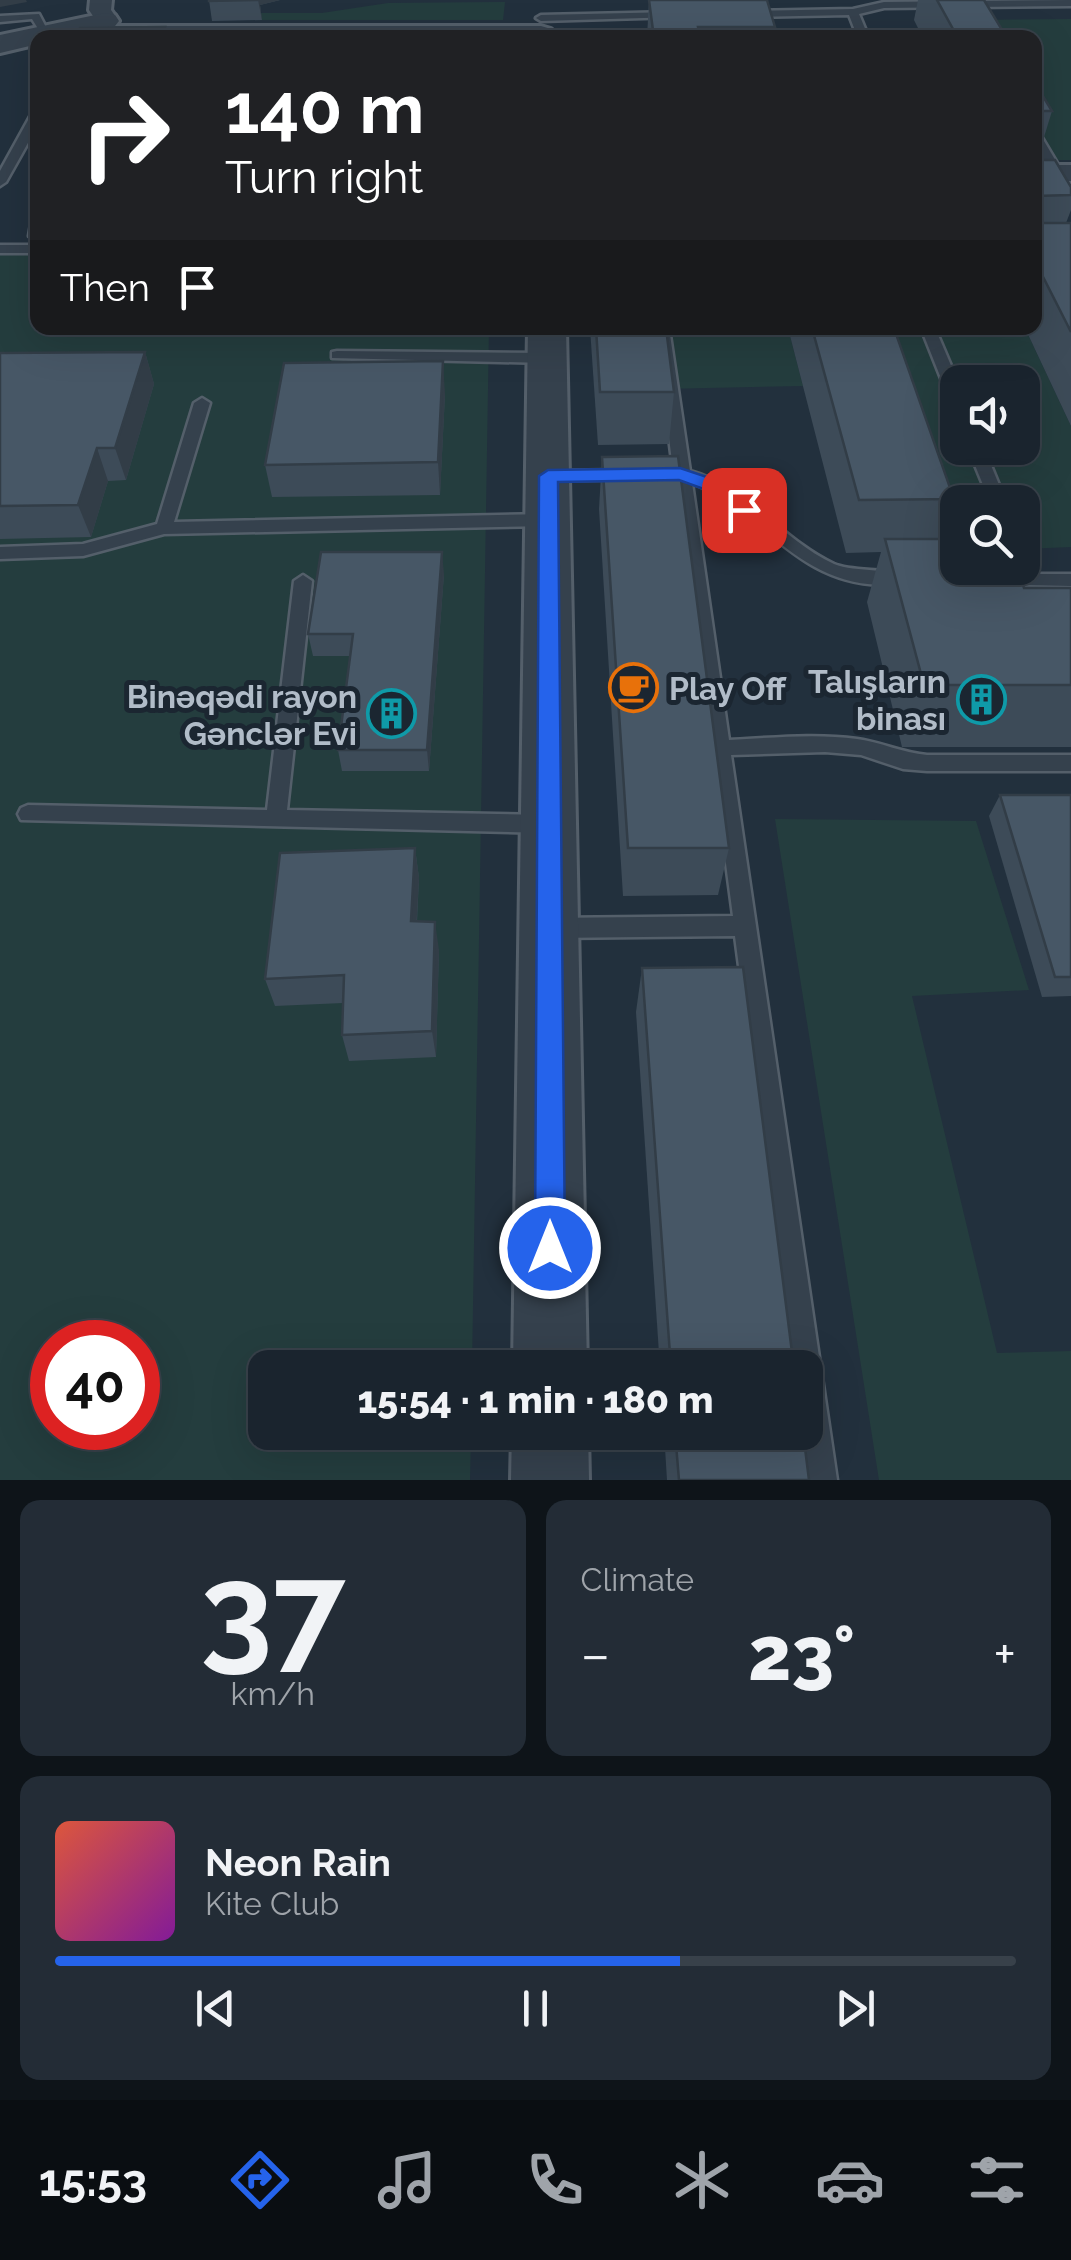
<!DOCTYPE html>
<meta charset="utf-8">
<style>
:root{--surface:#1a242e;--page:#232c36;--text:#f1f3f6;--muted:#9fa4aa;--line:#38414a;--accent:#2563eb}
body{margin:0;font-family:Raleway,sans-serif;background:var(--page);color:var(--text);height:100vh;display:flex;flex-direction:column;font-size:38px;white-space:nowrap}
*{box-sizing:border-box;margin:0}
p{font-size:32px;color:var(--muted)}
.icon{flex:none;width:55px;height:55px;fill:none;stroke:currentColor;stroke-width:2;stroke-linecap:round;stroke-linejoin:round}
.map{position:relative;height:1480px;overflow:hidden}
.details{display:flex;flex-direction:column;gap:20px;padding:20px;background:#0e1419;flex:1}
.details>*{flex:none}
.hud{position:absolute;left:30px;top:30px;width:1012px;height:305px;border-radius:20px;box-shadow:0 10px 40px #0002,0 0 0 2px var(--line);background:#202124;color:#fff;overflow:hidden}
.buttons{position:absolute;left:940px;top:365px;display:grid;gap:20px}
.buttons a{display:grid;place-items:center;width:100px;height:100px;border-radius:20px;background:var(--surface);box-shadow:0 10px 40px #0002,0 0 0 2px var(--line);font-size:50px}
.speed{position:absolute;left:30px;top:1320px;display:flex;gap:20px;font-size:50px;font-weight:700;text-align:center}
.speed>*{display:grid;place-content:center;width:130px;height:130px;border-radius:50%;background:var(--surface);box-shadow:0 10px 40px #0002,0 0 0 2px var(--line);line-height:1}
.speed .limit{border:15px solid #d22;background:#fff;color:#111}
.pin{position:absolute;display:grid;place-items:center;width:85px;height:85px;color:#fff;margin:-42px;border-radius:20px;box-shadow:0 5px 15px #0006}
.me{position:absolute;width:110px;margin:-55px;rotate:0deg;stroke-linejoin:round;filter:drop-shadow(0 0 8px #0008)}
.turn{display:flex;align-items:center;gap:35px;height:210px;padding:0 30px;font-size:45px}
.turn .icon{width:130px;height:130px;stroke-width:2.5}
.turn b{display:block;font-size:70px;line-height:85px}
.then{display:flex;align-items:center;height:95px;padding:0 30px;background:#0003;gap:20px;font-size:38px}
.big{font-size:75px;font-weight:800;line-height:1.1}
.details .card{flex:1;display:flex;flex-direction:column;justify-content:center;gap:15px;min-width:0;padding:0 35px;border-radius:20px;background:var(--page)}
.details .dial{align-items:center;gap:0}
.dial b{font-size:130px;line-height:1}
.song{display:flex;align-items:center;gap:30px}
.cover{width:120px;height:120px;border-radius:15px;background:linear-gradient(135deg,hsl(10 70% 55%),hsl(290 70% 35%))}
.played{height:10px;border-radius:5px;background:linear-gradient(90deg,var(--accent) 65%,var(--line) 65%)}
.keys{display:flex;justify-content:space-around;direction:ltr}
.heat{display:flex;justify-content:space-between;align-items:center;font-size:55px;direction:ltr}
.details .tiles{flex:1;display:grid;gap:20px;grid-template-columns:1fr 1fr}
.card:last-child{grid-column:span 2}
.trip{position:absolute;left:248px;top:1350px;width:575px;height:100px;border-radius:20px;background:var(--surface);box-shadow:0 10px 40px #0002,0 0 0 2px var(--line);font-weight:800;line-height:100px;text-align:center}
.menu{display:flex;height:160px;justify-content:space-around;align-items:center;background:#0a0e12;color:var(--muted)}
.menu .icon{width:70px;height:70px}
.menu .active{color:var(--accent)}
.menu b{font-size:45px;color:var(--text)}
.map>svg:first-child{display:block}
.green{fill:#243d3e;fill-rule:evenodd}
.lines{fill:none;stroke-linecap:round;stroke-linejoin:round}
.service-casing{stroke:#545f6a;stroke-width:5}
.minor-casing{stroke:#545f6a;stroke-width:6}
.tertiary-casing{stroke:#545f6a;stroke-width:6}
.service{fill:#35414d;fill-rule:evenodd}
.minor{fill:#35414d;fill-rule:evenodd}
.tertiary{fill:#35414d;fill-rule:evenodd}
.wall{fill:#3d4b58}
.shaded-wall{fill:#323d47}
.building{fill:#475766;stroke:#323d47;stroke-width:2.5}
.route{fill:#2563eb;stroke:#184099;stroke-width:2.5}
.labels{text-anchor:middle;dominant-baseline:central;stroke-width:10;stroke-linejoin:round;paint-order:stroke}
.poi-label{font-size:32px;font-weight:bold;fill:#b1bcc8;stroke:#1b2631;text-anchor:end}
</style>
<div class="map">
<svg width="1071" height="1480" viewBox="0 0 1071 1480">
<rect width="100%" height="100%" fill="#22303d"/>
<g class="green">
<path d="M505,2L503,20H262L261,13H322L388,3Z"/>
<path d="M1071,19V160H1037L1035,38L968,37L958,20Z"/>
<path d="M0,255H37L38,328H489L472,1367L265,1368V1432L471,1433L470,1480H0ZM52,1342H138V1428H52Z"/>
<path d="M655,328H788L803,386L662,389Z"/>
<path d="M864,328H1025L1071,426V547L1023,549L1022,502H958L957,551L937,552ZM958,382H1022V448H958Z"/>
<path d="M775,819L976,821L1029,990L912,996L997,1353L1071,1351V1480H879Z"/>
</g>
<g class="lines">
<defs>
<g id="service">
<path d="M1071,0V6L884,8L859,14L869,38H858L849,15L743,17L738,14L743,11L853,9L884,2Z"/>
<path d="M674,12L679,15L678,17L541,21L536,18L541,15Z"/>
<path d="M39,14L50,35H42L32,19L0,22V16Z"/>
<path d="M38,110V125L6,182L0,186V171L32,113Z"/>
<path d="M1035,132L1041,136L1063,173L1061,176L1051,173L1035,146Z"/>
<path d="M38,220V236H29L31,224Z"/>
<rect x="0" y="245" width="38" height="8"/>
<path d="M655,328H669L690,471C748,487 782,540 834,564C855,573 897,567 909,579C901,587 892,585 880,585C794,582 764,512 692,483L729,740C771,738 815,733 857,739C881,742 902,753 927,755H1071V771H927L903,769L861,755L825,752L731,755L837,1480H807L801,1432H805V1368H792L735,936L551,938L543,935L540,928L543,921L551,918L733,916L675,480L662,474L664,470L673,469Z"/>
<path d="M921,328H935L958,382V406L950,401Z"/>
<path d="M337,351L547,353L555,358L547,363L332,358V352Z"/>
<path d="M202,398L210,403L174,522L549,514L558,520L549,526L164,534L83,556L0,559V547L83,544L157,524L194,403Z"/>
<path d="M968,448H984L1006,502H990Z"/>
<path d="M626,470L634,475L632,479L548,481L540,476L548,471Z"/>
<path d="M994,574H1071V586L988,584L985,580Z"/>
<path d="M303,575L312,581L287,810L547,815L554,818L558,824L554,830L547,833L21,820L18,814L21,808L28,805L267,810L294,581Z"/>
</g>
<g id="minor">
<path d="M90,0H112L111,10L118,20L115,25H99L89,10Z"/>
<rect x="1035" y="165" width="36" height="16"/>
</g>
<g id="tertiary">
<path d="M105,13L115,15L119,21L115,26H541L551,29L555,35L38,38V44L0,53V35Z"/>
<path d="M528,328H566L587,1368H513Z"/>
<path d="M512,1432H588L589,1480H511Z"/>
</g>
</defs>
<use href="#service" class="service-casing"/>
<use href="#minor" class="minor-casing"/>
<use href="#tertiary" class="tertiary-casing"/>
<use href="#service" class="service"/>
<use href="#minor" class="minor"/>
<use href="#tertiary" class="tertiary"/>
</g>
<g class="wall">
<path d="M209,0H280L260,5L262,20L212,21Z"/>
<path d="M649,0L775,27L773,38H647Z"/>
<path d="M918,0H984L1007,38H923L914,20Z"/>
<path d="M1035,83L1052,111L1037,160H1035Z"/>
<path d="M1035,160L1071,187V210L1066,223H1071V426L1025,328H1035Z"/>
<path d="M590,328H666L674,392L669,444L598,445Z"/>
<path d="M788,328H894L954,499L941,539L1024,588H1071V747H902L867,602L881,552L846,553Z"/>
<path d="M145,352L154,384L126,480L108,481L91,537L0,539V353Z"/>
<path d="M445,394L440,495L272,497L265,465Z"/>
<path d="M602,457L729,848L718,895L623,896L599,509Z"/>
<path d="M444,574L429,771H342L338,750L350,656H313L308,634Z"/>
<path d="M1000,795H1071V996L1042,997L989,816Z"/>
<path d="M415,848L419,878L417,922L439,950L436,1057L349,1061L342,1035L343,1003L275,1006L265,979Z"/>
<path d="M642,968L794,1368H660L636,1012Z"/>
<path d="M664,1432H803L809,1480H667Z"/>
</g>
<g class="shaded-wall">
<path d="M0,0H26L27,2L0,7Z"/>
<path d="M258,0H280L260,5L262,20Z"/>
<path d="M145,352L154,384L126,480L115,448Z"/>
<path d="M443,361L445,394L440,495L438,462Z"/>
<path d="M97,448L108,481L91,537L78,505Z"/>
<path d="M442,552L444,574L429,771L427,750Z"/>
<path d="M415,848L419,878L415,950L411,921Z"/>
<path d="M435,922L439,950L436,1057L432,1031Z"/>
</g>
<g class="building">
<path d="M209,0H258L209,1Z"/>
<path d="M649,0H767L775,27H698L700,38H654Z"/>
<path d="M937,0H984L1007,38H958Z"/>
<path d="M165,27L161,38H75L80,28Z"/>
<rect x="404" y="35" width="64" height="3"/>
<path d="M1035,83L1052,111H1035Z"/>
<path d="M1035,160H1055L1071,187V195L1035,196Z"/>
<path d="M1035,223H1071V332L1035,261Z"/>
<path d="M596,328H666L674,392H600Z"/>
<path d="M812,328H894L954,499L859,500Z"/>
<path d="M145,352L115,448H97L78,505L0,506V353Z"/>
<path d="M443,361L438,462L265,465L284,363Z"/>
<path d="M678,456L729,848H628L602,457Z"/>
<path d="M885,539H958V568H1017L1024,588H1071V685H924Z"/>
<path d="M321,552H442L427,750H338L353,634H308Z"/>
<path d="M1000,795H1071V977H1055Z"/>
<path d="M415,848L411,921L435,922L432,1031L342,1035L344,975L265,979L280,853Z"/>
<path d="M743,967L794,1368H671L642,968Z"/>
<path d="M675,1432H803L809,1480H679Z"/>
</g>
<path class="route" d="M680,468L728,484L754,510L751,515H737L715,493L679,480L558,482L565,1248L561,1258L550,1263L540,1258L535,1248L539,476L548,470Z"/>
<defs>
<symbol id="cafe-ring" viewBox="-11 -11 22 22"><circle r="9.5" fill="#1b2631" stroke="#e8710a" stroke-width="1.5"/><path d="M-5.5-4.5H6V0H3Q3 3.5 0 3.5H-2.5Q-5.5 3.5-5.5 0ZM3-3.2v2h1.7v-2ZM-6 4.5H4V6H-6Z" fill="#e8710a"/></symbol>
<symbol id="building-ring" viewBox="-11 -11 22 22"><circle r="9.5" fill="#1b2631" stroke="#0f9aa8" stroke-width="1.5"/><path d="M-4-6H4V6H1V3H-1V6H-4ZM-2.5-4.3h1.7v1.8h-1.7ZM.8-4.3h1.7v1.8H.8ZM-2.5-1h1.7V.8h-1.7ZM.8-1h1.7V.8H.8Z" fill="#0f9aa8"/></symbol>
</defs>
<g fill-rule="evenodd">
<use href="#cafe-ring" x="606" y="660" width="55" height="55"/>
<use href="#building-ring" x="954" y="672" width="55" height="55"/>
<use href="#building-ring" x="364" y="686" width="55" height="55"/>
</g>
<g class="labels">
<g class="poi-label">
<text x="946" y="681">Talışların<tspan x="946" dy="37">binası</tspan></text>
<text x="669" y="688" text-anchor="start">Play Off</text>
<text x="357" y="696">Binəqədi rayon<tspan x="357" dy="37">Gənclər Evi</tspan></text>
</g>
</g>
</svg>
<div class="buttons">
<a><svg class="icon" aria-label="sound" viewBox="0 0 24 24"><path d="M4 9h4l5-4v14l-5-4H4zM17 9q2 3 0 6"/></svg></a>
<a><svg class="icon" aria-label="search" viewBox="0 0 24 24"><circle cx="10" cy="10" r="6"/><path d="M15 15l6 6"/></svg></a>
</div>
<div class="speed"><div class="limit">40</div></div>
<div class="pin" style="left:744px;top:510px;background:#d93025"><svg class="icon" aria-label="arrive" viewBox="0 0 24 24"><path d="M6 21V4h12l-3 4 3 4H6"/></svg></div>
<svg class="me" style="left:550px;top:1248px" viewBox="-20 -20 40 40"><circle r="17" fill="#2563eb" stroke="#fff" stroke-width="3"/><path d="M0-11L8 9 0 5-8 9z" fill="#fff"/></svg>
<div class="trip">15:54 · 1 min · 180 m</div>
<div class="hud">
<div class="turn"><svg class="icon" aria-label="right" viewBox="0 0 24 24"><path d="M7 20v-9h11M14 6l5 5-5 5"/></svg><div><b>140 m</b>Turn right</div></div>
<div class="then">Then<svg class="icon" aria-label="arrive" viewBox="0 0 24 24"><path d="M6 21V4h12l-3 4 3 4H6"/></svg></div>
</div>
</div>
<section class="details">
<div class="tiles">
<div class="card dial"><b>37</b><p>km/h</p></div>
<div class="card"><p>Climate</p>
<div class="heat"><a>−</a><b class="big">23°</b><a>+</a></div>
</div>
<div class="card">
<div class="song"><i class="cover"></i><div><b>Neon Rain</b><p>Kite Club</p></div></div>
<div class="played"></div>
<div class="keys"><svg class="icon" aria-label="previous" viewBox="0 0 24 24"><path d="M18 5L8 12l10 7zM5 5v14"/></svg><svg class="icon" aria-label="pause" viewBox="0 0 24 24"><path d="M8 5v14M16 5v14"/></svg><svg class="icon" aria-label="next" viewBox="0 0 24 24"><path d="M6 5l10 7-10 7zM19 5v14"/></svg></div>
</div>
</div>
</section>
<nav class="menu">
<b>15:53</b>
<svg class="icon active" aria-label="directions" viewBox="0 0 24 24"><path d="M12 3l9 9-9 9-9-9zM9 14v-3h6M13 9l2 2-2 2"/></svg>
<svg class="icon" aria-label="music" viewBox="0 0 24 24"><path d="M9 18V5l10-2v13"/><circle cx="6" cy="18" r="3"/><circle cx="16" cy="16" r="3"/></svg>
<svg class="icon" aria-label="phone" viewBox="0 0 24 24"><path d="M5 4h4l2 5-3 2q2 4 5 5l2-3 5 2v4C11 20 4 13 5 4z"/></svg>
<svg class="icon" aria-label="climate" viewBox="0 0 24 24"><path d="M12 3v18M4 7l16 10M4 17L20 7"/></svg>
<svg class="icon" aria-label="car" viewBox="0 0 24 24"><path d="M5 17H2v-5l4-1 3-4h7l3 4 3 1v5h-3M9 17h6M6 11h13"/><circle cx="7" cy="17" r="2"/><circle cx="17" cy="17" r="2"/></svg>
<svg class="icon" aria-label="filters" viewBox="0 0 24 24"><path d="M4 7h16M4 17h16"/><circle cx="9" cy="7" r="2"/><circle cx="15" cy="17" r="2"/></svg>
</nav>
